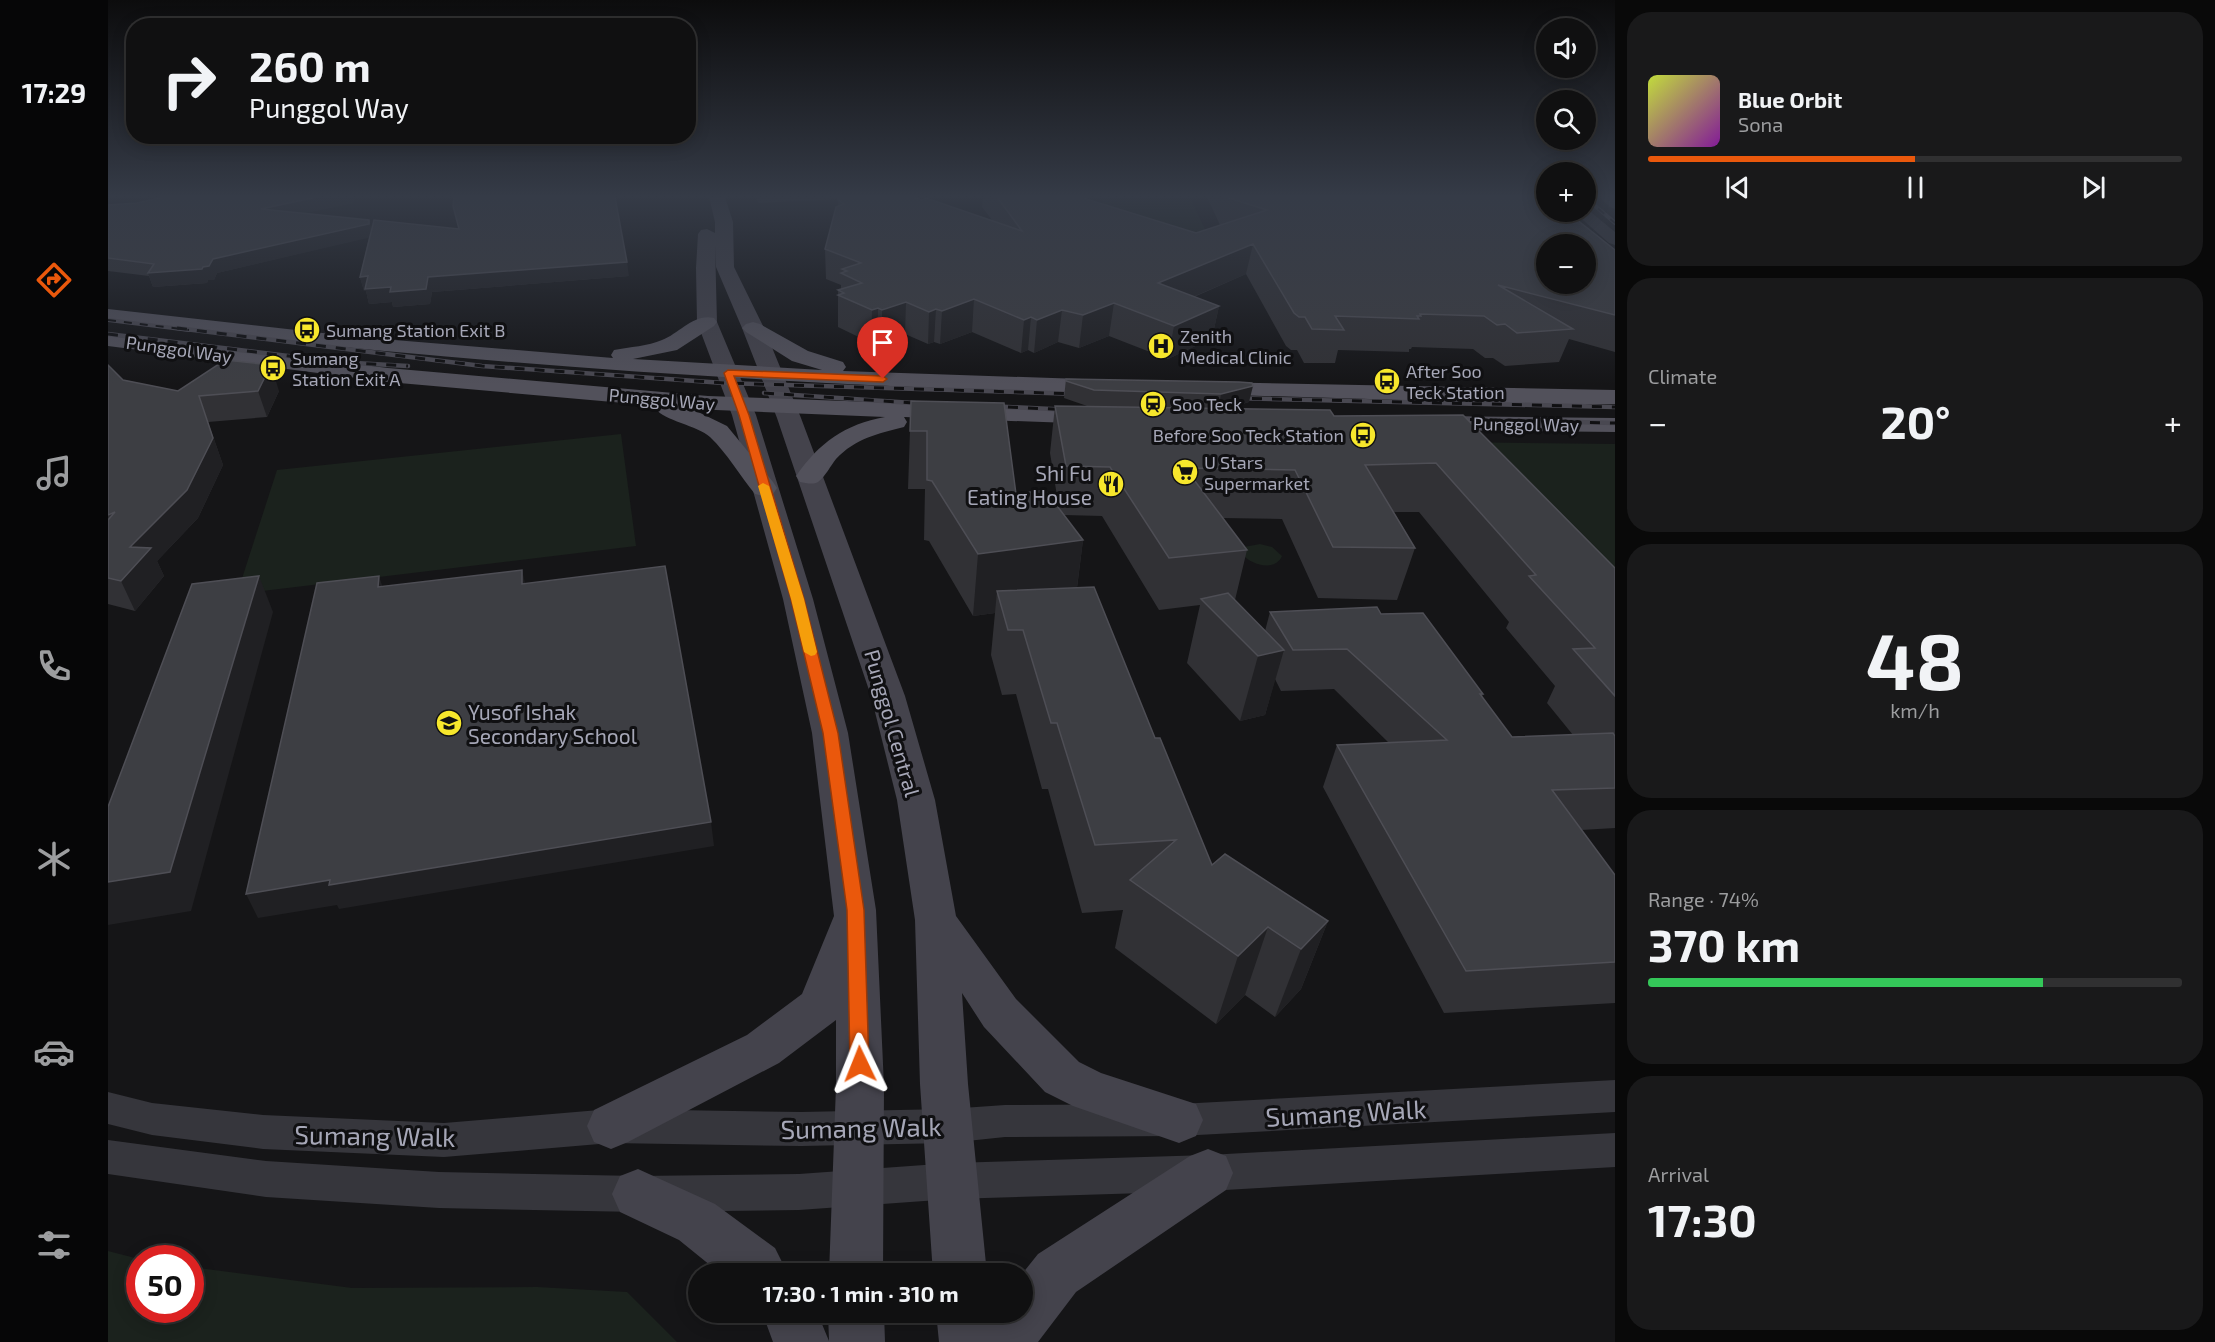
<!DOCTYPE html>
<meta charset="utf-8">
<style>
:root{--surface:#101011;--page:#19191a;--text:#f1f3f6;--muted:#9c9d9f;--line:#303031;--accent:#ea580c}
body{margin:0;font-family:"Exo 2",sans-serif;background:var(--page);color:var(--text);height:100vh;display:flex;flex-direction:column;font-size:22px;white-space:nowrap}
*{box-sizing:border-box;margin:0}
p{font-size:20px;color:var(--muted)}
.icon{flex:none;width:33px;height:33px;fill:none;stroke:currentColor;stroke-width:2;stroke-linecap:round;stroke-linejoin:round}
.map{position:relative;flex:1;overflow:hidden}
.drawer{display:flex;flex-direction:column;gap:12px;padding:12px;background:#090909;width:600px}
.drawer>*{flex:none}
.banner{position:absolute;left:18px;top:18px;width:570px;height:126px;border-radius:24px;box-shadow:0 3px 15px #0003,0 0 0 2px var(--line);background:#101011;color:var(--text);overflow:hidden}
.buttons{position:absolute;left:1428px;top:18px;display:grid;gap:12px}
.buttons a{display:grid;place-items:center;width:60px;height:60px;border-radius:50%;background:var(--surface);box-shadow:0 3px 15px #0003,0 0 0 2px var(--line);font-size:30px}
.speed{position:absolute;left:18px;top:1245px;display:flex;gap:12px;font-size:30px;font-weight:700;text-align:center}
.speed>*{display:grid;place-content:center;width:78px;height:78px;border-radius:50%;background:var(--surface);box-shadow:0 3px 15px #0003,0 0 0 2px var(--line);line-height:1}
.speed .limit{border:9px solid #d22;background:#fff;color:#111}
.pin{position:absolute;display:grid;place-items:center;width:51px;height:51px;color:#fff;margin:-62px -26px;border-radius:50% 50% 50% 0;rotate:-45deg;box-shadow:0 0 6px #0007}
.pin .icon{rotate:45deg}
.me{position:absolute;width:66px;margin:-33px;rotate:358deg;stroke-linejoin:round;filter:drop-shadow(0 0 4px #0008)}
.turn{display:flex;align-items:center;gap:21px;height:126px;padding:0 24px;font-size:27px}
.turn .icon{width:78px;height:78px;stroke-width:2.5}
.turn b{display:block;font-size:42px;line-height:51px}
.big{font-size:45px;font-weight:700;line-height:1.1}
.drawer .card{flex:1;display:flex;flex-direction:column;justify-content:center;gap:9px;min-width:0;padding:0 21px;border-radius:24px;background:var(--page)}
.drawer .dial{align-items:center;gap:0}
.dial b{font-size:78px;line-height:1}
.song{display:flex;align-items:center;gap:18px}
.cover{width:72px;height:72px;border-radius:9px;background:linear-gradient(135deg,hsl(70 70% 55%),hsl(290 70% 35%))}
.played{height:6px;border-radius:3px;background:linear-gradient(90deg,var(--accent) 50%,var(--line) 50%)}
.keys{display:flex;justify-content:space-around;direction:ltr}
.heat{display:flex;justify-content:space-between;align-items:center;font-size:33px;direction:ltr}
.charge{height:9px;border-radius:4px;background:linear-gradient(90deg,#34c759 74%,var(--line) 0)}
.trip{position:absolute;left:580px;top:1263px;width:345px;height:60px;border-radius:30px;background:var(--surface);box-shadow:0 3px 15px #0003,0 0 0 2px var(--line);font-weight:700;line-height:60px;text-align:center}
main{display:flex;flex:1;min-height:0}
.menu{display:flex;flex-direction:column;width:108px;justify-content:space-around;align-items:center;background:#060607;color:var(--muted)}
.menu .icon{width:42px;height:42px}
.menu .active{color:var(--accent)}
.menu b{font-size:27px;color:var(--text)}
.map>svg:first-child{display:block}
.green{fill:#1b221d}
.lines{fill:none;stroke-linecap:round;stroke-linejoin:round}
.minor{fill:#36363c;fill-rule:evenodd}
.tertiary{fill:#36363c;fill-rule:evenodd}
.secondary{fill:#44434c;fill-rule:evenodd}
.primary{fill:#52515b;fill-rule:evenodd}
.rail-far1-casing{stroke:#494851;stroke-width:4}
.rail-casing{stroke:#494851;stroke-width:4.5}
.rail-far1{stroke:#101012;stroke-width:2;stroke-dasharray:8;stroke-linecap:butt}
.rail{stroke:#101012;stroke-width:3;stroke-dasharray:10;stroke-linecap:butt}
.wall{fill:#313135;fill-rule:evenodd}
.shaded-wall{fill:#202023}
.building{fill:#3d3e43;stroke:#4e4e55;stroke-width:1.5;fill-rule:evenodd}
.route{fill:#ea580c;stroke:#983908;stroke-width:1.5}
.slow{fill:#f59e0b}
.labels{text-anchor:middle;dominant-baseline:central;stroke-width:6;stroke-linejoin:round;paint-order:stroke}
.far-poi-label{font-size:18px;fill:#a6a7b7;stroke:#101012;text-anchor:start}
.far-street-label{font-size:18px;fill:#a6a7b7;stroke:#101012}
.poi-label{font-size:21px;fill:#a6a7b7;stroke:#101012;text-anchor:end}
.street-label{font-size:21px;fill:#a6a7b7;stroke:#101012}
.near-street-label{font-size:26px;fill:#a6a7b7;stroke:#101012}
</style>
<main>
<nav class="menu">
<b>17:29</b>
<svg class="icon active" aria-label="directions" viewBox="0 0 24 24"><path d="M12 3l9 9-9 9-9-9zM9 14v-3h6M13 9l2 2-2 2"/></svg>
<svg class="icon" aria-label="music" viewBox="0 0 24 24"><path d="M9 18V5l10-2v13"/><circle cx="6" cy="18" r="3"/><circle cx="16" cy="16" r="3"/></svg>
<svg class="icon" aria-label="phone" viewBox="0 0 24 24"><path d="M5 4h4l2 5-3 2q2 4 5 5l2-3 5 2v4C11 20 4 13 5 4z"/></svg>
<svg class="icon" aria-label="climate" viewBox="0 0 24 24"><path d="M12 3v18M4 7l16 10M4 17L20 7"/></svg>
<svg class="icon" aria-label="car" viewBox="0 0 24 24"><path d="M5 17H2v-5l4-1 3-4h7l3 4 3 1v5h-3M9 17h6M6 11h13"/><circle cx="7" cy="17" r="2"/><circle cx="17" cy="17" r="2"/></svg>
<svg class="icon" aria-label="filters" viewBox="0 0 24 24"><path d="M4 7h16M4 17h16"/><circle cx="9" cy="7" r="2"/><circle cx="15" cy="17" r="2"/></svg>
</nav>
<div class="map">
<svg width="1507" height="1342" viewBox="0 0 1507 1342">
<rect width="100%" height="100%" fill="#151517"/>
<g class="green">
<path d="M993,197H1082L1113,264L1000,223Z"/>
<path d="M513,434L528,546L129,594L169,470Z"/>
<path d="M1344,442L1507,444V611Z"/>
<path d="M1152,544L1164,547L1174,556C1167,572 1143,565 1134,554L1136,547Z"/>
<path d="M0,1251L31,1259L32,1310H82L83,1267L244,1288L429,1287L519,1292L569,1342H0Z"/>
</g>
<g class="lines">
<g class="minor">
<path d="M1507,1080V1112L1071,1136L897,1137L840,1143L693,1146L503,1143L336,1157L155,1149L44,1135L0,1124V1092L44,1103L155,1115L336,1123L503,1109L693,1112L840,1109L897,1105L1071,1104Z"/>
<path d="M1507,1133V1167L1100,1191L844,1199L691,1210L530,1212L331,1208L158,1197L0,1174V1140L158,1161L331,1172L530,1176L691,1174L844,1163L1100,1155Z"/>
</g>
<g class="tertiary">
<path d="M1491,197H1507V209L1502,207Z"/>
<path d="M1478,208L1507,232V245L1501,243L1466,212H1478Z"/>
</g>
<g class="secondary">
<path d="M601,197H617L625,222L626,267L656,328L693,418L797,696L827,800L848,916L908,999L971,1062L993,1073L1088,1104L1095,1120L1088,1136L1071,1143L965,1106L937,1092L876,1027L854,993L860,1084L879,1274H825L812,1084L807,920L789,800L763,696L669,418L634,328L608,267L607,245L609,322L648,415L705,599L740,733L768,910L776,1086L775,1274H721L728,1086V1020L671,1063L520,1142L503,1149L486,1142L479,1126L486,1110L639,1035L694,994L726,916L704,733L675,599L624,415L589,322L588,268L590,234L593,230L599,229L607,233V222Z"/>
<path d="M1100,1149L1118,1156L1125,1173L1118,1190L968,1292L930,1342H831L828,1312H884V1314L915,1312L914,1274L930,1254L1082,1156Z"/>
<path d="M530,1169L607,1204L667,1248L680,1274H613L571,1240L512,1212L504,1194L512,1176Z"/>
<path d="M654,1312H709L721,1341L720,1312H776L777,1342H665Z"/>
</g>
<g class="primary">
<path d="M0,309L250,337L505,358L503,355L506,350C522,347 540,346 554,340C572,333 586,313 606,318L609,322L606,326L569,350L525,359L714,370L684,361L638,332L634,328L638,324L645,322L652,324L700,351L735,362L738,367L735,371L1003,380L1011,382L1015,387L1011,392L1003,394C667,385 333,362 0,321Z"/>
<path d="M0,334L280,368L600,396L989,410L998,412L1001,417L998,422L989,424L796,417L799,422L796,427C769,434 748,438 728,459C723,465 717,477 710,482C705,485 698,483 692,482L688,476C711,443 737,424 777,417L584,409L619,426L665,482L669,488L665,494L656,496L647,494C632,476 619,453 602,437C590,426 555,420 548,409L550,406L280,382L0,346Z"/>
<path d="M1100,382L1507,390V404H1426L1092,394L1088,389L1092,384Z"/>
<path d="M1320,416L1507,418V432L1320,430L1311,428L1308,423L1311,418Z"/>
</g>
<defs>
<g id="rail-far1">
<path d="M1478,198L1507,223"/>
<path d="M0,320L81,330"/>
</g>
<g id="rail">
<path d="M69,328L374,366L616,383L971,394"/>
<path d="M0,334L229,362L300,366"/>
<path d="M656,393L820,404"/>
<path d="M1124,398L1507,407"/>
<path d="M880,406L964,410"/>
<path d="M1342,419L1507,423"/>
</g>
</defs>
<use href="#rail-far1" class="rail-far1-casing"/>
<use href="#rail" class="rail-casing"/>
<use href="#rail-far1" class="rail-far1"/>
<use href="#rail" class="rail"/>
</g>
<g class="wall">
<path d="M56,197H247L245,203L196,213L261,220L263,229H351L345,206L521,276L324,292L322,304L285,307L284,302L261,304L258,291H256L252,277L261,237L109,273L106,280H100L99,283L45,287L41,276L0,271V205L29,203Z"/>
<path d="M648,197H806L884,220L874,207L875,197H977L978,199L1088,233L1112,225L1099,197H1438L1507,250V352L1461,339L1451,362L1397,366L1385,358H1377L1365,349L1304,347L1303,349H1301V352L1230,350L1227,363H1196L1189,350H1183L1178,346L1138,274L1086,297L1111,306L1104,338L1060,359L1001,336L971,348L950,342L926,353L920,350L913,353L864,332L832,344L826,342L820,344L797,334L774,343L770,340L763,343L730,327V290H733V285L718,279L717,249L730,206V199L650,203Z"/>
<path d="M0,365L15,380L70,391H171L159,417L100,422L115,465L90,518L49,561L56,576L27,611L0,604Z"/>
<path d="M958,379L1131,382L1141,402L1119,409L1226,416L1355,415L1507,568V828L1473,830L1507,875V1003L1336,1013L1215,787L1229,745L1281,743L1226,689L1173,691L1167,679L1157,715L1132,721L1079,663L1092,605L1051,610L994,516L956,515L975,540L969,588L1047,738L1104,865L1220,921L1193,989L1167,1017L1137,995L1108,1024L1007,948L1015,910L974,913L940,789H934L908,694L894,695L883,655L887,613L865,616L821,541L816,540L817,489H800L803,401L908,494L951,508L942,453L947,406L982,407L956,398ZM1286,512H1311L1401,622L1398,628L1447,686L1439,703L1465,735L1404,737L1374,697L1375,694L1273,614L1162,612L1157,631L1127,600L1139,550L1114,518L1174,519L1210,598L1289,600L1307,548Z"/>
</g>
<g class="shaded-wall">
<path d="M209,197H247L245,203L157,222L153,209Z"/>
<path d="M261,220L264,237L109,273L106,280H100L99,283L45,287L40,273L95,267L105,259Z"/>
<path d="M1145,244L1138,274L1045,314L1050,283Z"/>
<path d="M519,262L521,276L324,292L322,304L285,307L284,302L261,304L258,291H256L252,277L260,276L320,277Z"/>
<path d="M866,299L864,332L832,344L834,311Z"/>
<path d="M798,302L797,334L774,343V310Z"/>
<path d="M1006,303L1001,336L971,348L975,315Z"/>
<path d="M1111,306L1104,338L1060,359L1066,326Z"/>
<path d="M770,308V340L763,343L764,310Z"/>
<path d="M828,309L826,342L820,344L821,312Z"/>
<path d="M954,310L950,342L926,353L929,320Z"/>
<path d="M923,317L920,350L913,353L916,320Z"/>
<path d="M163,365L171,391L159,417L150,391Z"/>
<path d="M1145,386L1141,402L1110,411L1113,394Z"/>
<path d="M91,396L115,465L90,518L49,561L56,576L27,611L13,581L22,547Z"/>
<path d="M975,540L967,602L889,591L887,613L865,616L870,554Z"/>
<path d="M414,570L419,592L414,584Z"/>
<path d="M151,576L165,612L83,911L0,925V882Z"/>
<path d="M271,576L278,598L270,587Z"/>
<path d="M1176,650L1157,715L1132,721L1150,656Z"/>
<path d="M603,822L606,846L231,909L229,905L150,918L138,894L222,880Z"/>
<path d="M1220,921L1193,989L1167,1017L1193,949Z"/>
<path d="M1160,927L1137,995L1108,1024L1130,956Z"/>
</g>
<g class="building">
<path d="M56,197H209L153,209L261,220V224L105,259L101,266L95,267L94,269L40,273L46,264L0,258V205L29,203Z"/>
<path d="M346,197H507L519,262L320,277L318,289L282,292L283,287L257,289L260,276L252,277L266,220L351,229L345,206Z"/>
<path d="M730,197H806L814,200L818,198L914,231L889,197H977L978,199L1088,233L1159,210L1118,197H1438V212H1459L1507,250V315L1390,285L1465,329L1409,333L1397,324L1389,325L1376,316L1312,314L1313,316H1309L1311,319L1227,316L1236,330L1204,329L1197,317H1191L1186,313L1145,244L1050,283L1111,306L1066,326L1006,303L975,315L954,310L929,320L923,317L916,320L866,299L834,311L828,309L821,312L798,302L774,310L770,308L764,310L730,295L736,293L730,290L754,283L733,273L739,271L734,269L753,263L717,249L728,207L736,204L730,200ZM1438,244H1478V284H1438Z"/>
<path d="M117,360L163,365L150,391L91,396L105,438L79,490L22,547L43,548L13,581L0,578V520L7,512L0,515V365L15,380L70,391Z"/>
<path d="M958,379L1131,382L1144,383L1145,386L1113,394L986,390L958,381Z"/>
<path d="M803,401L896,403L908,494L937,490L975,540L870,554L824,481L819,480V431H802Z"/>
<path d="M947,406L1222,410L1226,416L1355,415L1507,568V696L1465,649L1487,648L1421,576L1428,575L1328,463L1257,465L1307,548L1225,547L1187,470L1077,468L1139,550L1061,558L1002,467L958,466Z"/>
<path d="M557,566L603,822L221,885L222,880L138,894L209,583L271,576L270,587L414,570V584Z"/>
<path d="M151,576L62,872L0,882V807L84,584Z"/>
<path d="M986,587L1047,738H1052L1104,865L1117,854L1220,921L1193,949L1160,927L1130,956L1022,880L1068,840L987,845L949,723H943L915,630H900L889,591Z"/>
<path d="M1120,593L1176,650L1150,656L1093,599Z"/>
<path d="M1269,607L1273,614L1315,613L1375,694H1372L1404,737L1505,733L1507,736V788L1444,790L1507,875V962L1358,971L1229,745L1339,740L1239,649L1185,650L1162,612Z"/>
</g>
<linearGradient id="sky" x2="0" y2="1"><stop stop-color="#0c0c0d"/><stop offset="0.51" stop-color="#353b47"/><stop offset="1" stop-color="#353b47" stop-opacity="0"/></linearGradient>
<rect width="1507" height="385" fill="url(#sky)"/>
<path class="route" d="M620,370L775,376L779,379L775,382L626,376L641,415L696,599L730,733L756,910L761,1064L759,1070L752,1072L745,1070L742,1064L739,910L715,733L683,599L631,415L616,373Z"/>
<path class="slow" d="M655,483L661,486L696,599L709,652L707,655L703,656L696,652L683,599L650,486Z"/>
<defs>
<symbol id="bus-disc" viewBox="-11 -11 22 22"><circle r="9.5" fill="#f7e72c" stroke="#101012"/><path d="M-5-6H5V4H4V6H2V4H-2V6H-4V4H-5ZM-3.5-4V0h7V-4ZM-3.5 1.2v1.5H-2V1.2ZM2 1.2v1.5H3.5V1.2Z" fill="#111"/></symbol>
<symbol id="hospital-disc" viewBox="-11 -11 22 22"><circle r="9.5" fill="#f7e72c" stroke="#101012"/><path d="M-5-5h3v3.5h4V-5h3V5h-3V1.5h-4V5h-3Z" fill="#111"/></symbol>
<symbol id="station-disc" viewBox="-11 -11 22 22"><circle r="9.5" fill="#f7e72c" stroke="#101012"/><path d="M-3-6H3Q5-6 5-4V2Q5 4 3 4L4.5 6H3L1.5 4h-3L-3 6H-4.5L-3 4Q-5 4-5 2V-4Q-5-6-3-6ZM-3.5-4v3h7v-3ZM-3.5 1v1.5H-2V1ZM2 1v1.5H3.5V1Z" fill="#111"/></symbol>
<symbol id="supermarket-disc" viewBox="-11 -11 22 22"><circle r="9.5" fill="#f7e72c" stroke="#101012"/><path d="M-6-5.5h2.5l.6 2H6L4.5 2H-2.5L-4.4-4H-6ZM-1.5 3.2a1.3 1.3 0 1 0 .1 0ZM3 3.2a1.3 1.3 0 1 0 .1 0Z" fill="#111"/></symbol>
<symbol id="restaurant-disc" viewBox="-11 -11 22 22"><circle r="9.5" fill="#f7e72c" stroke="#101012"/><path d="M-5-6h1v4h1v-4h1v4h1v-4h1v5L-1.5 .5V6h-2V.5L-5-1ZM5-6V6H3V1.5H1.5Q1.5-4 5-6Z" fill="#111"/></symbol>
<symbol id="school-disc" viewBox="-11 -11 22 22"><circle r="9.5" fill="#f7e72c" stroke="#101012"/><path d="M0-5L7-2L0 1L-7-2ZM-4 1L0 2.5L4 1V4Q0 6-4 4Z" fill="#111"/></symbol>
</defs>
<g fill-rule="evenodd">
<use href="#bus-disc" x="184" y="315" width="30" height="30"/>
<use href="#hospital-disc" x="1038" y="331" width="30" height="30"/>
<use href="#bus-disc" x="150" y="353" width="30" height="30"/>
<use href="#bus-disc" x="1264" y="366" width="30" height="30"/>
<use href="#station-disc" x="1030" y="389" width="30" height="30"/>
<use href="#bus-disc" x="1240" y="420" width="30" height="30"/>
<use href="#supermarket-disc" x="1062" y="457" width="30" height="30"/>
<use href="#restaurant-disc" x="988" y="469" width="30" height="30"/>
<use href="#school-disc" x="326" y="708" width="30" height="30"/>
</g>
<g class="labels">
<g class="far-poi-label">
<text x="218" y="330">Sumang Station Exit B</text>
<text x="1072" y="336">Zenith<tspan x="1072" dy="21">Medical Clinic</tspan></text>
<text x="184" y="358">Sumang<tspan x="184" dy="21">Station Exit A</tspan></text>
<text x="1298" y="371">After Soo<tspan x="1298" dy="21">Teck Station</tspan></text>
<text x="1064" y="404">Soo Teck</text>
<text x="1236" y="435" text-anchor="end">Before Soo Teck Station</text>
<text x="1096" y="462">U Stars<tspan x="1096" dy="21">Supermarket</tspan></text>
</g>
<g class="far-street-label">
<text transform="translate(71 349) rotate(8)">Punggol Way</text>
<text transform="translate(554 399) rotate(5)">Punggol Way</text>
<text transform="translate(1418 424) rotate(1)">Punggol Way</text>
</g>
<g class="poi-label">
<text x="984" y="472">Shi Fu<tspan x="984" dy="24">Eating House</tspan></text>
<text x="360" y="711" text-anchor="start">Yusof Ishak<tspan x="360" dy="24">Secondary School</tspan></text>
</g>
<g class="street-label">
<text transform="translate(785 723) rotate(74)">Punggol Central</text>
</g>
<g class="near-street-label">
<text transform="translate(1238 1112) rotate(-3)">Sumang Walk</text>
<text transform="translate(753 1127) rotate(-1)">Sumang Walk</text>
<text transform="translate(267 1135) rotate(1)">Sumang Walk</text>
</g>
</g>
</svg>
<div class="buttons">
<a><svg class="icon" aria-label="sound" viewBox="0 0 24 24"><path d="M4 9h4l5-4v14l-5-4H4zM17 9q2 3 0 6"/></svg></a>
<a><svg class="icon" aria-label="search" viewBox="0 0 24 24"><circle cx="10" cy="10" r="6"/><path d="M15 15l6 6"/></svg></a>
<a>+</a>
<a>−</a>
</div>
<div class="speed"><div class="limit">50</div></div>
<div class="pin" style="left:775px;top:379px;background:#d93025"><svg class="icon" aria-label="arrive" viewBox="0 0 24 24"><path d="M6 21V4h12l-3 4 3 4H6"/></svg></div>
<svg class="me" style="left:752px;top:1064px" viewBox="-20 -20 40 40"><path d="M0-17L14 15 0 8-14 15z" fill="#ea580c" stroke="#fff" stroke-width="4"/></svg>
<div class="trip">17:30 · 1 min · 310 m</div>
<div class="banner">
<div class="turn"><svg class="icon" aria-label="right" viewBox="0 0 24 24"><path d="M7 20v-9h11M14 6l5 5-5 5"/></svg><div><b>260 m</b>Punggol Way</div></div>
</div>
</div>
<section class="drawer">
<div class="card">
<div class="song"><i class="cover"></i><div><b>Blue Orbit</b><p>Sona</p></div></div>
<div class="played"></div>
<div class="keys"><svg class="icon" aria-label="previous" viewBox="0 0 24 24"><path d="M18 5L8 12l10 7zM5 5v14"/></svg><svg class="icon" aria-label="pause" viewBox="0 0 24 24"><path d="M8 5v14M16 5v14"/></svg><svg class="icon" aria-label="next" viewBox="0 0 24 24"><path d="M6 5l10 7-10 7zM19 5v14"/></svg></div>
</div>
<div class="card"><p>Climate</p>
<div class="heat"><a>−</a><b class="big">20°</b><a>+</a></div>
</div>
<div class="card dial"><b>48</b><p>km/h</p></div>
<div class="card"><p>Range · 74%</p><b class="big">370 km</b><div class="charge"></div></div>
<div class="card"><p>Arrival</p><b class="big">17:30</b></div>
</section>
</main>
